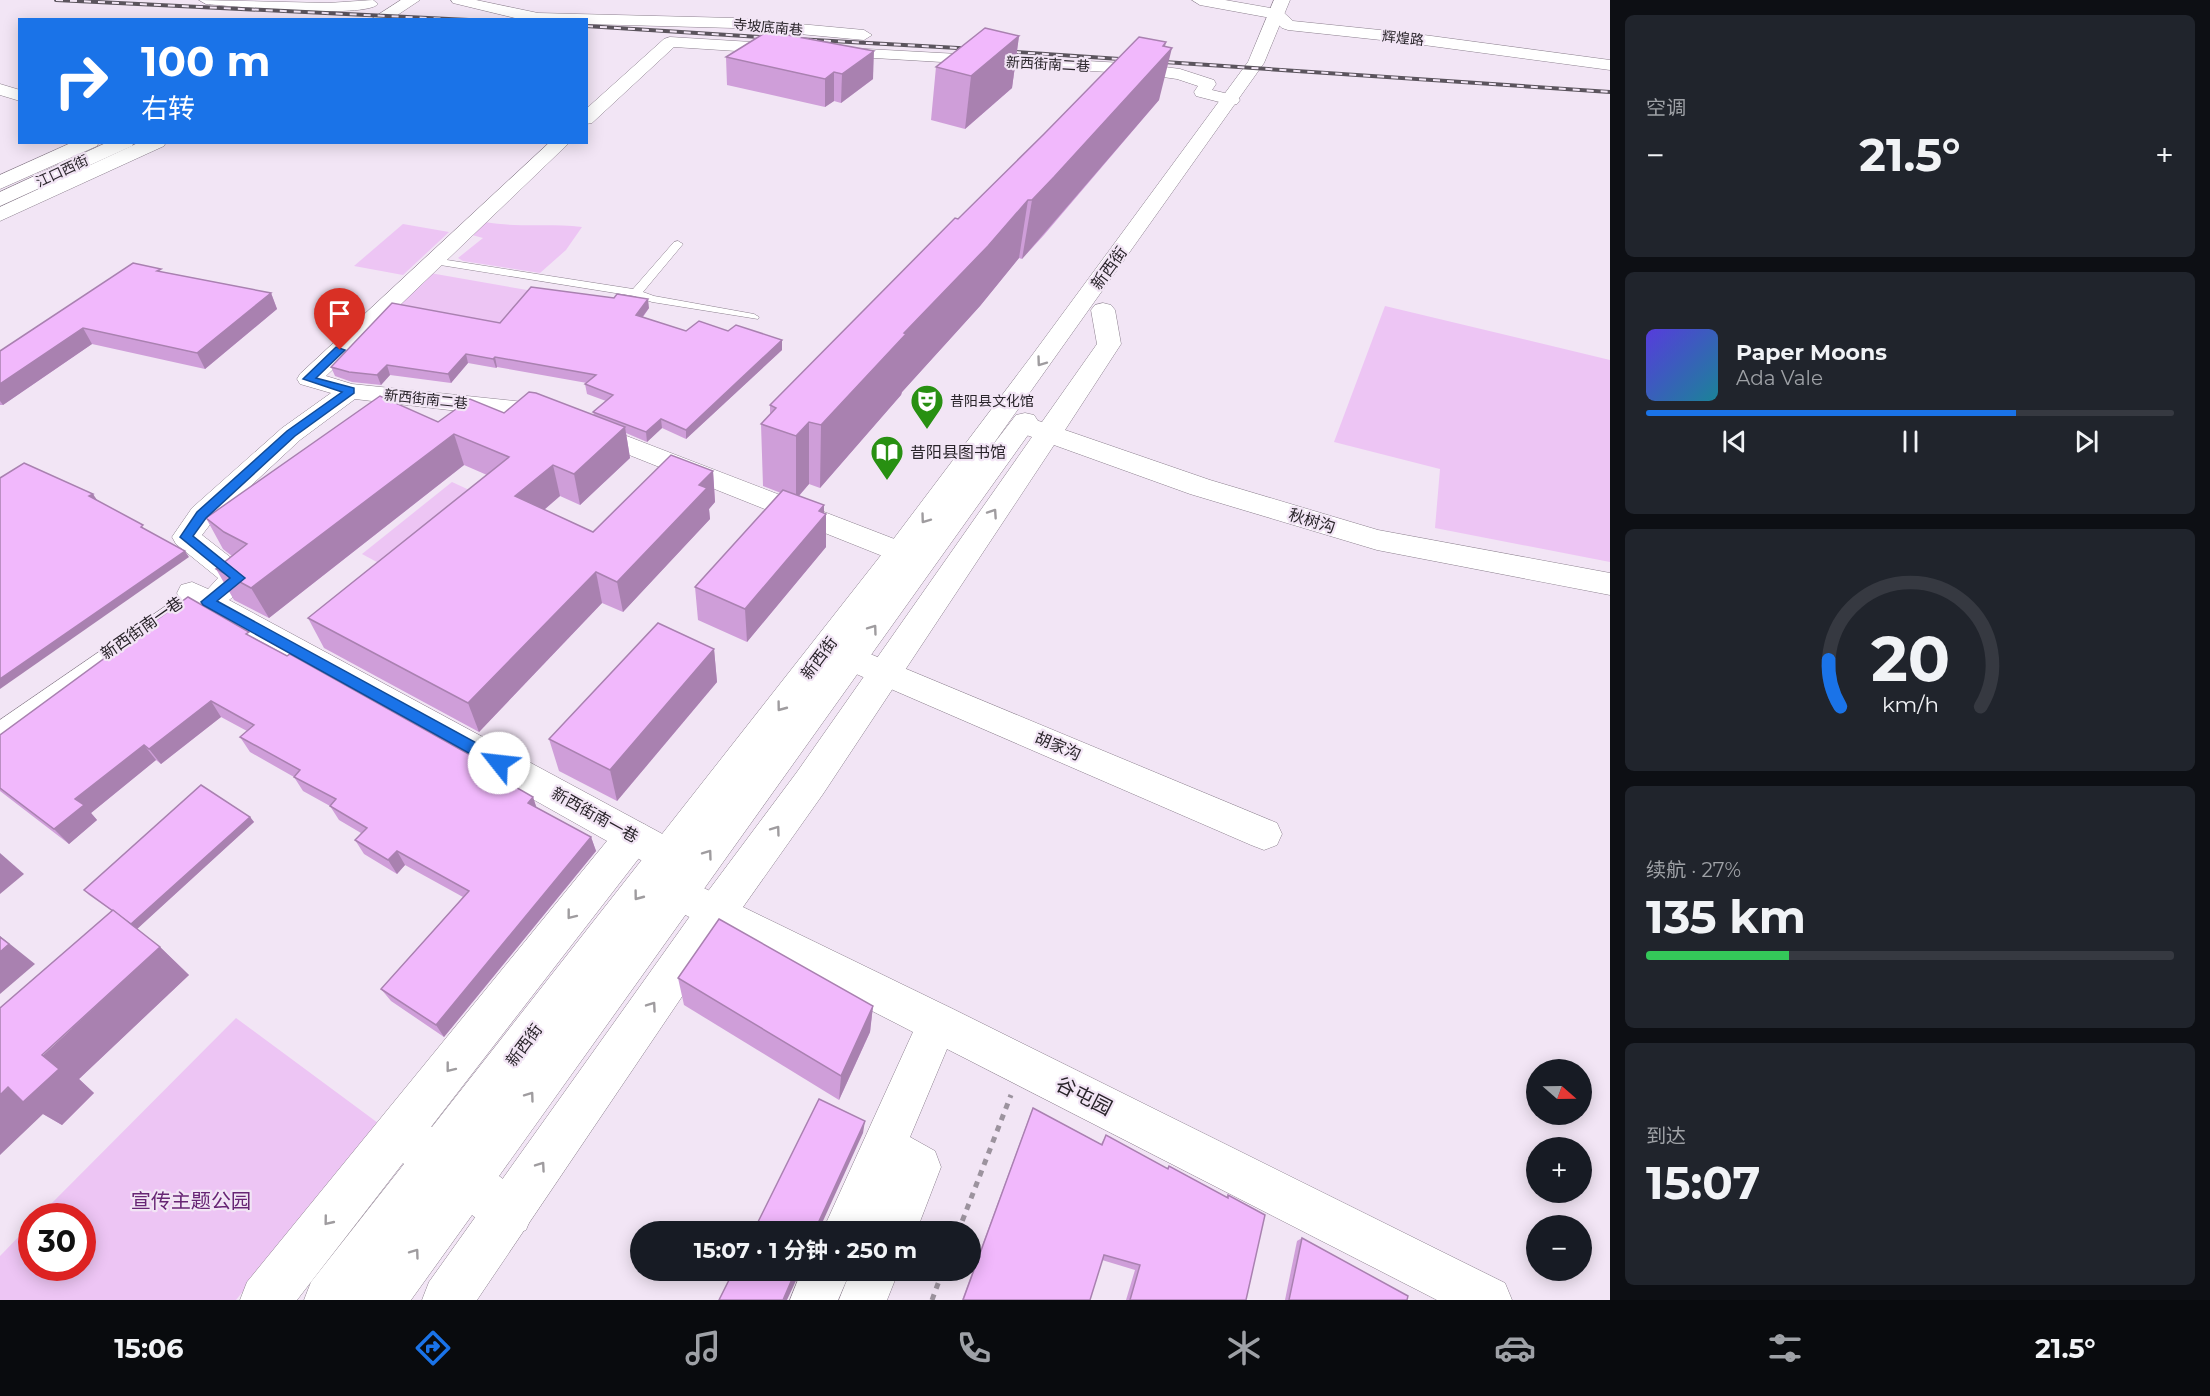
<!DOCTYPE html>
<html lang="zh">
<meta charset="utf-8">
<style>
:root{--surface:#171b24;--page:#20242c;--text:#f1f3f6;--muted:#9ea1a6;--line:#363941;--accent:#1a73e8}
body{margin:0;font-family:Montserrat,"Noto Sans SC",sans-serif;background:var(--page);color:var(--text);height:100vh;display:flex;flex-direction:column;font-size:22px;white-space:nowrap}
*{box-sizing:border-box;margin:0}
p{font-size:20px;color:var(--muted)}
.icon{flex:none;width:33px;height:33px;fill:none;stroke:currentColor;stroke-width:2;stroke-linecap:round;stroke-linejoin:round}
.map{position:relative;flex:1;overflow:hidden}
.panel{display:flex;flex-direction:column;gap:15px;padding:15px;background:#0d0f14;width:600px}
.panel>*{flex:none}
.hud{position:absolute;left:18px;top:18px;width:570px;height:126px;border-radius:0px;box-shadow:0 3px 15px #0003;background:#1a73e8;color:#fff;overflow:hidden}
.needle{width:39px;rotate:110deg}
.tools{position:absolute;left:1526px;top:1059px;display:grid;gap:12px}
.tools a{display:grid;place-items:center;width:66px;height:66px;border-radius:50%;background:var(--surface);box-shadow:0 3px 15px #0003;font-size:30px}
.speed{position:absolute;left:18px;top:1203px;display:flex;gap:12px;font-size:30px;font-weight:700;text-align:center}
.speed>*{display:grid;place-content:center;width:78px;height:78px;border-radius:50%;background:var(--surface);box-shadow:0 3px 15px #0003;line-height:1}
.speed .limit{border:9px solid #d22;background:#fff;color:#111}
.pin{position:absolute;display:grid;place-items:center;width:51px;height:51px;color:#fff;margin:-62px -26px;border-radius:50% 50% 50% 0;rotate:-45deg;box-shadow:0 0 6px #0007}
.pin .icon{rotate:45deg}
.me{position:absolute;width:66px;margin:-33px;rotate:299deg;stroke-linejoin:round;filter:drop-shadow(0 0 4px #0008)}
.turn{display:flex;align-items:center;gap:21px;height:126px;padding:0 24px;font-size:27px}
.turn .icon{width:78px;height:78px;stroke-width:2.5}
.turn b{display:block;font-size:42px;line-height:51px}
.big{font-size:45px;font-weight:700;line-height:1.1}
.panel .tile{flex:1;display:flex;flex-direction:column;justify-content:center;gap:9px;min-width:0;padding:0 21px;border-radius:9px;background:var(--page)}
.panel .dial{align-items:center;gap:0}
.dial svg{height:156px;overflow:visible;fill:none;stroke:var(--line);stroke-width:7;stroke-linecap:round;text-anchor:middle}
.dial text{fill:var(--text);stroke:none}
.song{display:flex;align-items:center;gap:18px}
.cover{width:72px;height:72px;border-radius:9px;background:linear-gradient(135deg,hsl(250 70% 55%),hsl(190 70% 35%))}
.played{height:6px;border-radius:3px;background:linear-gradient(90deg,var(--accent) 70%,var(--line) 70%)}
.keys{display:flex;justify-content:space-around;direction:ltr}
.heat{display:flex;justify-content:space-between;align-items:center;font-size:33px;direction:ltr}
.charge{height:9px;border-radius:4px;background:linear-gradient(90deg,#34c759 27%,var(--line) 0)}
.trip{position:absolute;left:630px;top:1221px;width:351px;height:60px;border-radius:30px;background:var(--surface);box-shadow:0 3px 15px #0003;font-weight:700;line-height:60px;text-align:center}
.dock{display:flex;height:96px;justify-content:space-around;align-items:center;background:#090b0e;color:var(--muted)}
.dock .icon{width:42px;height:42px}
.dock .active{color:var(--accent)}
.dock b{font-size:27px;color:var(--text)}
main{display:flex;flex:1;min-height:0}
.map>svg:first-child{display:block}
.green{fill:#edc5f4}
.lines{fill:none;stroke-linecap:round;stroke-linejoin:round}
.service-casing{stroke:#8c808e;stroke-width:1}
.minor-casing{stroke:#8c808e;stroke-width:1}
.tertiary-casing{stroke:#8c808e;stroke-width:1}
.secondary-casing{stroke:#8c808e;stroke-width:1}
.path{stroke:#9c939e;stroke-width:5;stroke-dasharray:6 6;stroke-linecap:butt}
.service{fill:#fff;fill-rule:evenodd}
.minor{fill:#fff;fill-rule:evenodd}
.tertiary{fill:#fff;fill-rule:evenodd}
.secondary{fill:#fff;fill-rule:evenodd}
.rail-casing{stroke:#5b545d;stroke-width:4}
.rail{stroke:#f2e5f5;stroke-width:2;stroke-dasharray:7;stroke-linecap:butt}
.wall{fill:#cf9ed9}
.shaded-wall{fill:#a981b0}
.building{fill:#f1b8fc;stroke:#a981b0;stroke-width:1.5}
.oneway{stroke:#9f9c9f}
.route{fill:#1a73e8;stroke:#114b97;stroke-width:1.5}
.labels{text-anchor:middle;dominant-baseline:central;stroke-width:4.5;stroke-linejoin:round;paint-order:stroke}
.far-street-label{font-size:14px;fill:#29242a;stroke:#f2e5f5}
.far-poi-label{font-size:14px;fill:#29242a;stroke:#f2e5f5;text-anchor:start}
.street-label{font-size:16px;fill:#29242a;stroke:#f2e5f5}
.poi-label{font-size:16px;fill:#29242a;stroke:#f2e5f5;text-anchor:start}
.near-street-label{font-size:20px;fill:#29242a;stroke:#f2e5f5}
.near-park-label{font-size:20px;fill:#672574;stroke:#f2e5f5}
</style>
<main>
<div class="map">
<svg width="1610" height="1300" viewBox="0 0 1610 1300">
<rect width="100%" height="100%" fill="#f2e5f5"/>
<g class="green">
<path d="M485,222C518,228 550,223 582,227L566,250L540,273L463,261L458,258L483,238L472,235Z"/>
<path d="M403,224L449,232L403,275L354,266Z"/>
<path d="M430,273L533,291L500,326L395,306Z"/>
<path d="M1385,306L1610,360V562L1435,528L1440,469L1334,442Z"/>
<path d="M452,482L493,501L401,575L362,554Z"/>
<path d="M236,1018L378,1123L236,1300H0V1256L31,1224L32,1268H82V1216H39Z"/>
</g>
<g class="lines">
<defs>
<g id="service">
<path d="M678,241L683,244L643,292L654,296L754,314L759,317L758,319L652,302L634,296L434,264L429,261L434,258L633,289L674,242Z"/>
<path d="M192,588L197,589L199,593L197,597L0,735V720Z"/>
</g>
<g id="minor">
<path d="M199,0L328,3L373,0L378,4C365,19 232,6 206,4Z"/>
<path d="M451,0H476L538,13L734,18L864,30L872,35L864,40L734,28L586,24V20H523L453,3Z"/>
<path d="M670,37L784,44L792,49L784,54L674,47L592,123L586,124V109L664,39Z"/>
<path d="M830,47L1142,64L1180,69L1214,80L1216,84L1212,90L1237,96L1240,100L1237,104L1231,105L1196,96L1194,92L1198,86L1177,79L1142,74L824,55L822,52L824,49Z"/>
<path d="M0,84L20,90V101L0,95Z"/>
<path d="M550,142H570L326,376L352,384L524,402L559,410L910,545L914,552L910,559L900,562L890,559L544,421L355,399L300,440L212,522L202,535L248,571L253,578L248,585L229,600L681,844L686,856L681,868L668,872L655,868L181,601L177,593L181,585L192,582L208,589L218,578L176,544L172,537L192,508L282,428L331,393L300,384L297,379L300,374Z"/>
<path d="M851,646L1277,823L1282,834L1277,845L1264,850L1251,845L840,667L835,658L840,649Z"/>
<path d="M679,876L953,1009L1505,1283L1512,1300H1437L947,1049L910,1137L935,1151L941,1167L916,1232H822L913,1032L666,905L660,893L666,881Z"/>
<path d="M802,1270H851L838,1300H790Z"/>
<path d="M851,1270H899L887,1300H839Z"/>
</g>
<g id="tertiary">
<path d="M1192,0H1225L1276,9L1282,11L1293,21L1409,33L1610,60V70L1409,43L1288,30L1282,28L1271,18L1200,5Z"/>
<path d="M73,142H99L97,146L0,189V175Z"/>
<path d="M140,142H166L164,146L0,221V207Z"/>
<path d="M1103,303L1111,305L1115,310L1121,344L1065,430L1210,480L1378,530L1610,573V595L1377,550L1190,494L1054,445L823,794L731,924L477,1300H422L429,1282L703,898L797,772L1032,437L1018,432L1015,426L1018,420L1028,418L1042,422L1097,344L1091,310L1095,305Z"/>
<path d="M633,820L646,825L652,837L646,849L297,1300H240L247,1282L620,825Z"/>
</g>
<g id="secondary">
<path d="M401,0H420L390,20H370Z"/>
<path d="M1274,0H1290L1264,63L989,450L1016,415L1025,413L1034,415L1038,421L499,1176L526,1196L533,1213L526,1230L509,1237L492,1230L472,1215L411,1300H304L311,1282L404,1164L384,1148L377,1132L384,1116L400,1109L416,1116L432,1127L889,545L1033,354L1248,62Z"/>
<path d="M108,142H134L132,146L0,206V192Z"/>
</g>
</defs>
<use href="#service" class="service-casing"/>
<use href="#minor" class="minor-casing"/>
<use href="#tertiary" class="tertiary-casing"/>
<use href="#secondary" class="secondary-casing"/>
<g class="path">
<path d="M958,1232L1011,1095"/>
<path d="M932,1300L943,1270"/>
</g>
<use href="#service" class="service"/>
<use href="#minor" class="minor"/>
<use href="#tertiary" class="tertiary"/>
<use href="#secondary" class="secondary"/>
<defs>
<g id="rail">
<path d="M56,0L469,20"/>
<path d="M586,26L775,38"/>
<path d="M796,39L976,49"/>
<path d="M1000,51L1610,92"/>
</g>
</defs>
<use href="#rail" class="rail-casing"/>
<use href="#rail" class="rail"/>
</g>
<g class="wall">
<path d="M763,34L873,79L841,103L834,101L825,107L727,85L726,57Z"/>
<path d="M1019,36L1012,88L965,129L931,120L936,67Z"/>
<path d="M1165,46L1159,100L1044,235L1022,259L1019,258L980,306L902,392L901,395L820,488L809,484L799,496L824,505V513L826,514V547L747,642L698,620L695,587L781,493L763,486L761,424L770,415V405L958,219Z"/>
<path d="M163,272L271,293L277,309L205,369L92,344L3,405H0V351Z"/>
<path d="M649,308L643,317L686,331H728L782,340V350L686,439L662,428L647,442L626,433L630,458L580,505L560,496L544,510L593,532L713,471L715,502L709,509L710,519L623,612L602,603L479,732L324,648L308,618L487,475L464,465L269,618L234,600L216,569L232,556L223,549L206,518L438,422L504,413L594,415L593,412L606,401L587,394L585,384L587,383L497,367L496,368L468,363L451,383L390,375L381,385L352,382L335,376L331,367L500,323Z"/>
<path d="M253,637L481,761L484,769L533,797L536,807L591,837L596,851L444,1037L391,1001L381,989L463,897L405,865L397,874L364,854L355,840L361,833L339,820L330,806L303,791L294,777L250,752L240,737L247,731L221,717L161,764L156,760L91,813L97,820L69,844L0,791V735Z"/>
<path d="M714,649L717,682L617,801L559,771L549,739Z"/>
<path d="M250,817L254,822L137,929L160,947L189,975L79,1079L94,1093L62,1125L43,1114L112,911L89,895L84,890Z"/>
<path d="M678,978L873,1006L870,1032L839,1100L684,1005Z"/>
<path d="M1033,1108L1101,1144L1106,1135L1166,1169L1169,1166L1226,1197L1228,1195L1246,1300H1126L1135,1270L1102,1260L1090,1300H962L1030,1115Z"/>
<path d="M1302,1238L1407,1300H1285L1297,1241Z"/>
</g>
<g class="shaded-wall">
<path d="M1019,36L1012,88L965,129L971,76Z"/>
<path d="M1166,42L1162,59L1172,48L1159,100L1022,259L1032,200Z"/>
<path d="M874,51L873,79L841,103L842,74Z"/>
<path d="M834,72V101L825,107V79Z"/>
<path d="M1028,200L1019,258L980,306L902,392L901,395L820,488L821,425L904,333Z"/>
<path d="M271,293L277,309L205,369L197,353Z"/>
<path d="M648,299L649,308L637,324L636,315Z"/>
<path d="M83,328L92,344L3,405L0,401V384Z"/>
<path d="M782,340V350L686,439V430Z"/>
<path d="M466,354L468,363L451,383L448,374Z"/>
<path d="M495,357L497,367L496,368L493,359Z"/>
<path d="M387,365L390,375L381,385L377,375Z"/>
<path d="M661,419L662,428L647,442L646,432Z"/>
<path d="M809,422V484L796,499V436Z"/>
<path d="M625,427L630,458L580,505L574,474Z"/>
<path d="M454,434L464,465L269,618L251,588Z"/>
<path d="M553,465L560,496L524,527L515,496Z"/>
<path d="M713,471L715,502L709,509L710,519L623,612L617,582L699,485Z"/>
<path d="M93,494L97,500L93,502L89,496Z"/>
<path d="M824,505V516L826,514V547L747,642L745,609Z"/>
<path d="M185,551L189,557L0,689V679Z"/>
<path d="M596,572L602,603L479,732L468,703Z"/>
<path d="M714,649L717,682L617,801L610,770Z"/>
<path d="M211,701L221,717L161,764L149,749Z"/>
<path d="M144,745L156,760L91,813L97,820L69,844L54,829L75,799Z"/>
<path d="M481,761L487,776L477,765Z"/>
<path d="M533,797L538,812L528,803Z"/>
<path d="M250,817L254,822L137,929L131,924Z"/>
<path d="M591,837L596,851L444,1037L436,1025Z"/>
<path d="M397,851L405,865L397,874L388,860Z"/>
<path d="M0,853L24,874L0,894Z"/>
<path d="M0,936L35,964L0,994Z"/>
<path d="M160,947L189,975L79,1079L94,1093L62,1125L43,1114L0,1155V1095Z"/>
<path d="M873,1006L870,1032L839,1100L841,1076Z"/>
<path d="M865,1121L863,1133L818,1232H814Z"/>
<path d="M796,1270H801L787,1300H783Z"/>
</g>
<g class="building">
<path d="M985,28L1019,36L971,76L936,67Z"/>
<path d="M771,32L874,51L842,74L834,72L825,79L726,57L763,34Z"/>
<path d="M1139,37L1166,42L1163,46L1172,48L1054,177L1032,200H1028L988,246L904,333L906,334L821,425L809,422L796,436L761,424L776,408L770,405L955,218L958,219L1044,134Z"/>
<path d="M133,263L161,269L157,271L271,293L197,353L83,328L0,384V351Z"/>
<path d="M531,287L614,298L617,294L648,299L636,315L686,331L699,321L728,331L736,325L782,340L686,430L661,419L646,432L593,412L613,395L585,384L596,375L495,357L493,359L466,354L448,374L387,365L377,375L349,372L331,367L392,303L500,323Z"/>
<path d="M529,392L536,393L625,427L574,474L553,465L515,496L593,532L671,455L713,471L699,485L707,488L617,582L596,572L468,703L308,618L509,457L454,434L251,588L216,569L247,544L224,532L206,518L380,396L438,422L470,399L504,413Z"/>
<path d="M24,463L93,494L89,496L143,525L141,527L185,551L0,679V478Z"/>
<path d="M783,490L824,505L819,511L826,514L745,609L695,587Z"/>
<path d="M188,597L249,632L246,634L287,656L290,654L481,761L477,765L533,797L528,803L591,837L436,1025L381,989L469,891L397,851L388,860L355,840L367,828L330,806L336,799L294,777L300,770L240,737L254,725L211,701L149,749L144,745L75,799L84,805L54,829L0,788V735Z"/>
<path d="M658,623L714,649L610,770L549,739Z"/>
<path d="M201,785L250,817L131,924L84,890Z"/>
<path d="M113,910L160,947L42,1055L59,1069L23,1102L8,1087L0,1095V1008Z"/>
<path d="M719,919L873,1006L841,1076L678,978Z"/>
<path d="M0,937L9,944L0,952Z"/>
<path d="M819,1099L865,1121L814,1232H753Z"/>
<path d="M1033,1108L1102,1145L1106,1135L1168,1169L1169,1166L1228,1198V1195L1265,1215L1246,1300H1130L1140,1265L1104,1255L1090,1300H963Z"/>
<path d="M1302,1238L1408,1296L1407,1300H1289Z"/>
<path d="M734,1270H796L783,1300H719Z"/>
</g>
<defs><path id="oneway-chevron" d="M-2-3.5L2.5 0L-2 3.5" fill="none" stroke-width="1.6" stroke-linecap="round" stroke-linejoin="round" transform="scale(1.5)"/></defs>
<g class="oneway">
<use href="#oneway-chevron" transform="translate(1041 362) rotate(126)"/>
<use href="#oneway-chevron" transform="translate(993 513) rotate(-56)"/>
<use href="#oneway-chevron" transform="translate(925 519) rotate(126)"/>
<use href="#oneway-chevron" transform="translate(873 629) rotate(-54)"/>
<use href="#oneway-chevron" transform="translate(781 707) rotate(127)"/>
<use href="#oneway-chevron" transform="translate(776 830) rotate(-54)"/>
<use href="#oneway-chevron" transform="translate(708 854) rotate(-54)"/>
<use href="#oneway-chevron" transform="translate(638 896) rotate(127)"/>
<use href="#oneway-chevron" transform="translate(571 915) rotate(128)"/>
<use href="#oneway-chevron" transform="translate(652 1006) rotate(-55)"/>
<use href="#oneway-chevron" transform="translate(450 1068) rotate(128)"/>
<use href="#oneway-chevron" transform="translate(530 1096) rotate(-54)"/>
<use href="#oneway-chevron" transform="translate(541 1166) rotate(-55)"/>
<use href="#oneway-chevron" transform="translate(328 1221) rotate(129)"/>
<use href="#oneway-chevron" transform="translate(415 1253) rotate(-54)"/>
</g>
<path class="route" d="M336,347L345,350L316,378L354,388V393L295,436L206,518L193,536L245,578L217,601L504,758L507,763L504,767L499,769L494,767L203,605L201,602L230,578L180,537L197,512L287,431L342,392L303,379Z"/>
<defs>
<symbol id="theatre-pin" viewBox="-11 -11 22 30"><path d="M0 17L-7.5 6A9.5 9.5 0 1 1 7.5 6Z" fill="#289012" stroke="#f2e5f5"/><path d="M-5-5.5Q0-4 5-5.5V0Q5 5 0 6Q-5 5-5 0ZM-3.3-2.5H-1v1.5H-3.3ZM1-2.5H3.3v1.5H1ZM-2.8 1Q0 5.5 2.8 1Z" fill="#fff"/></symbol>
<symbol id="library-pin" viewBox="-11 -11 22 30"><path d="M0 17L-7.5 6A9.5 9.5 0 1 1 7.5 6Z" fill="#289012" stroke="#f2e5f5"/><path d="M-6-4Q-3-5.5-.7-3.5V5Q-3 3-6 4ZM6-4Q3-5.5 .7-3.5V5Q3 3 6 4Z" fill="#fff"/></symbol>
</defs>
<g fill-rule="evenodd">
<use href="#theatre-pin" x="908" y="382" width="38" height="52"/>
<use href="#library-pin" x="868" y="433" width="38" height="52"/>
</g>
<g class="labels">
<g class="far-street-label">
<text transform="translate(768 27) rotate(5)">寺坡底南巷</text>
<text transform="translate(1403 38) rotate(6)">辉煌路</text>
<text transform="translate(1048 64) rotate(3)">新西街南二巷</text>
<text transform="translate(62 171) rotate(-25)">江口西街</text>
<text transform="translate(426 399) rotate(6)">新西街南二巷</text>
</g>
<g class="far-poi-label">
<text x="950" y="401">昔阳县文化馆</text>
</g>
<g class="street-label">
<text transform="translate(1109 268) rotate(-54)">新西街</text>
<text transform="translate(1312 521) rotate(17)">秋树沟</text>
<text transform="translate(142 628) rotate(-35)">新西街南一巷</text>
<text transform="translate(819 658) rotate(-53)">新西街</text>
<text transform="translate(1058 746) rotate(23)">胡家沟</text>
<text transform="translate(595 815) rotate(29)">新西街南一巷</text>
<text transform="translate(524 1045) rotate(-53)">新西街</text>
</g>
<g class="poi-label">
<text x="910" y="452">昔阳县图书馆</text>
</g>
<g class="near-street-label">
<text transform="translate(1084 1096) rotate(27)">谷屯园</text>
</g>
<g class="near-park-label">
<text x="191" y="1201">宣传主题公园</text>
</g>
</g>
</svg>
<div class="tools">
<a><svg class="needle" viewBox="-14 -14 28 28"><path d="M0-13l5 13h-10z" fill="#e53935"/><path d="M0 13l5-13h-10z" fill="#9ea1a6"/></svg></a>
<a>+</a>
<a>−</a>
</div>
<div class="speed"><div class="limit">30</div></div>
<div class="pin" style="left:340px;top:350px;background:#d93025"><svg class="icon" aria-label="arrive" viewBox="0 0 24 24"><path d="M6 21V4h12l-3 4 3 4H6"/></svg></div>
<svg class="me" style="left:499px;top:763px" viewBox="-20 -20 40 40"><circle r="19" fill="#fff"/><path d="M0-13L10 11 0 6-10 11z" fill="#1a73e8"/></svg>
<div class="trip">15:07 · 1 分钟 · 250 m</div>
<div class="hud">
<div class="turn"><svg class="icon" aria-label="right" viewBox="0 0 24 24"><path d="M7 20v-9h11M14 6l5 5-5 5"/></svg><div><b>100 m</b>右转</div></div>
</div>
</div>
<section class="panel">
<div class="tile"><p>空调</p>
<div class="heat"><a>−</a><b class="big">21.5°</b><a>+</a></div>
</div>
<div class="tile">
<div class="song"><i class="cover"></i><div><b>Paper Moons</b><p>Ada Vale</p></div></div>
<div class="played"></div>
<div class="keys"><svg class="icon" aria-label="previous" viewBox="0 0 24 24"><path d="M18 5L8 12l10 7zM5 5v14"/></svg><svg class="icon" aria-label="pause" viewBox="0 0 24 24"><path d="M8 5v14M16 5v14"/></svg><svg class="icon" aria-label="next" viewBox="0 0 24 24"><path d="M6 5l10 7-10 7zM19 5v14"/></svg></div>
</div>
<div class="tile dial"><svg viewBox="0 0 100 80">
<path d="M14 69A42 42 0 1 1 86 69"/>
<path d="M14 69A42 42 0 0 1 8 45" stroke="#1a73e8"/>
<text x="50" y="56" font-size="32" font-weight="700">20</text>
<text x="50" y="72" font-size="11">km/h</text>
</svg></div>
<div class="tile"><p>续航 · 27%</p><b class="big">135 km</b><div class="charge"></div></div>
<div class="tile"><p>到达</p><b class="big">15:07</b></div>
</section>
</main>
<nav class="dock">
<b>15:06</b>
<svg class="icon active" aria-label="directions" viewBox="0 0 24 24"><path d="M12 3l9 9-9 9-9-9zM9 14v-3h6M13 9l2 2-2 2"/></svg>
<svg class="icon" aria-label="music" viewBox="0 0 24 24"><path d="M9 18V5l10-2v13"/><circle cx="6" cy="18" r="3"/><circle cx="16" cy="16" r="3"/></svg>
<svg class="icon" aria-label="phone" viewBox="0 0 24 24"><path d="M5 4h4l2 5-3 2q2 4 5 5l2-3 5 2v4C11 20 4 13 5 4z"/></svg>
<svg class="icon" aria-label="climate" viewBox="0 0 24 24"><path d="M12 3v18M4 7l16 10M4 17L20 7"/></svg>
<svg class="icon" aria-label="car" viewBox="0 0 24 24"><path d="M5 17H2v-5l4-1 3-4h7l3 4 3 1v5h-3M9 17h6M6 11h13"/><circle cx="7" cy="17" r="2"/><circle cx="17" cy="17" r="2"/></svg>
<svg class="icon" aria-label="filters" viewBox="0 0 24 24"><path d="M4 7h16M4 17h16"/><circle cx="9" cy="7" r="2"/><circle cx="15" cy="17" r="2"/></svg>
<b>21.5°</b>
</nav>
